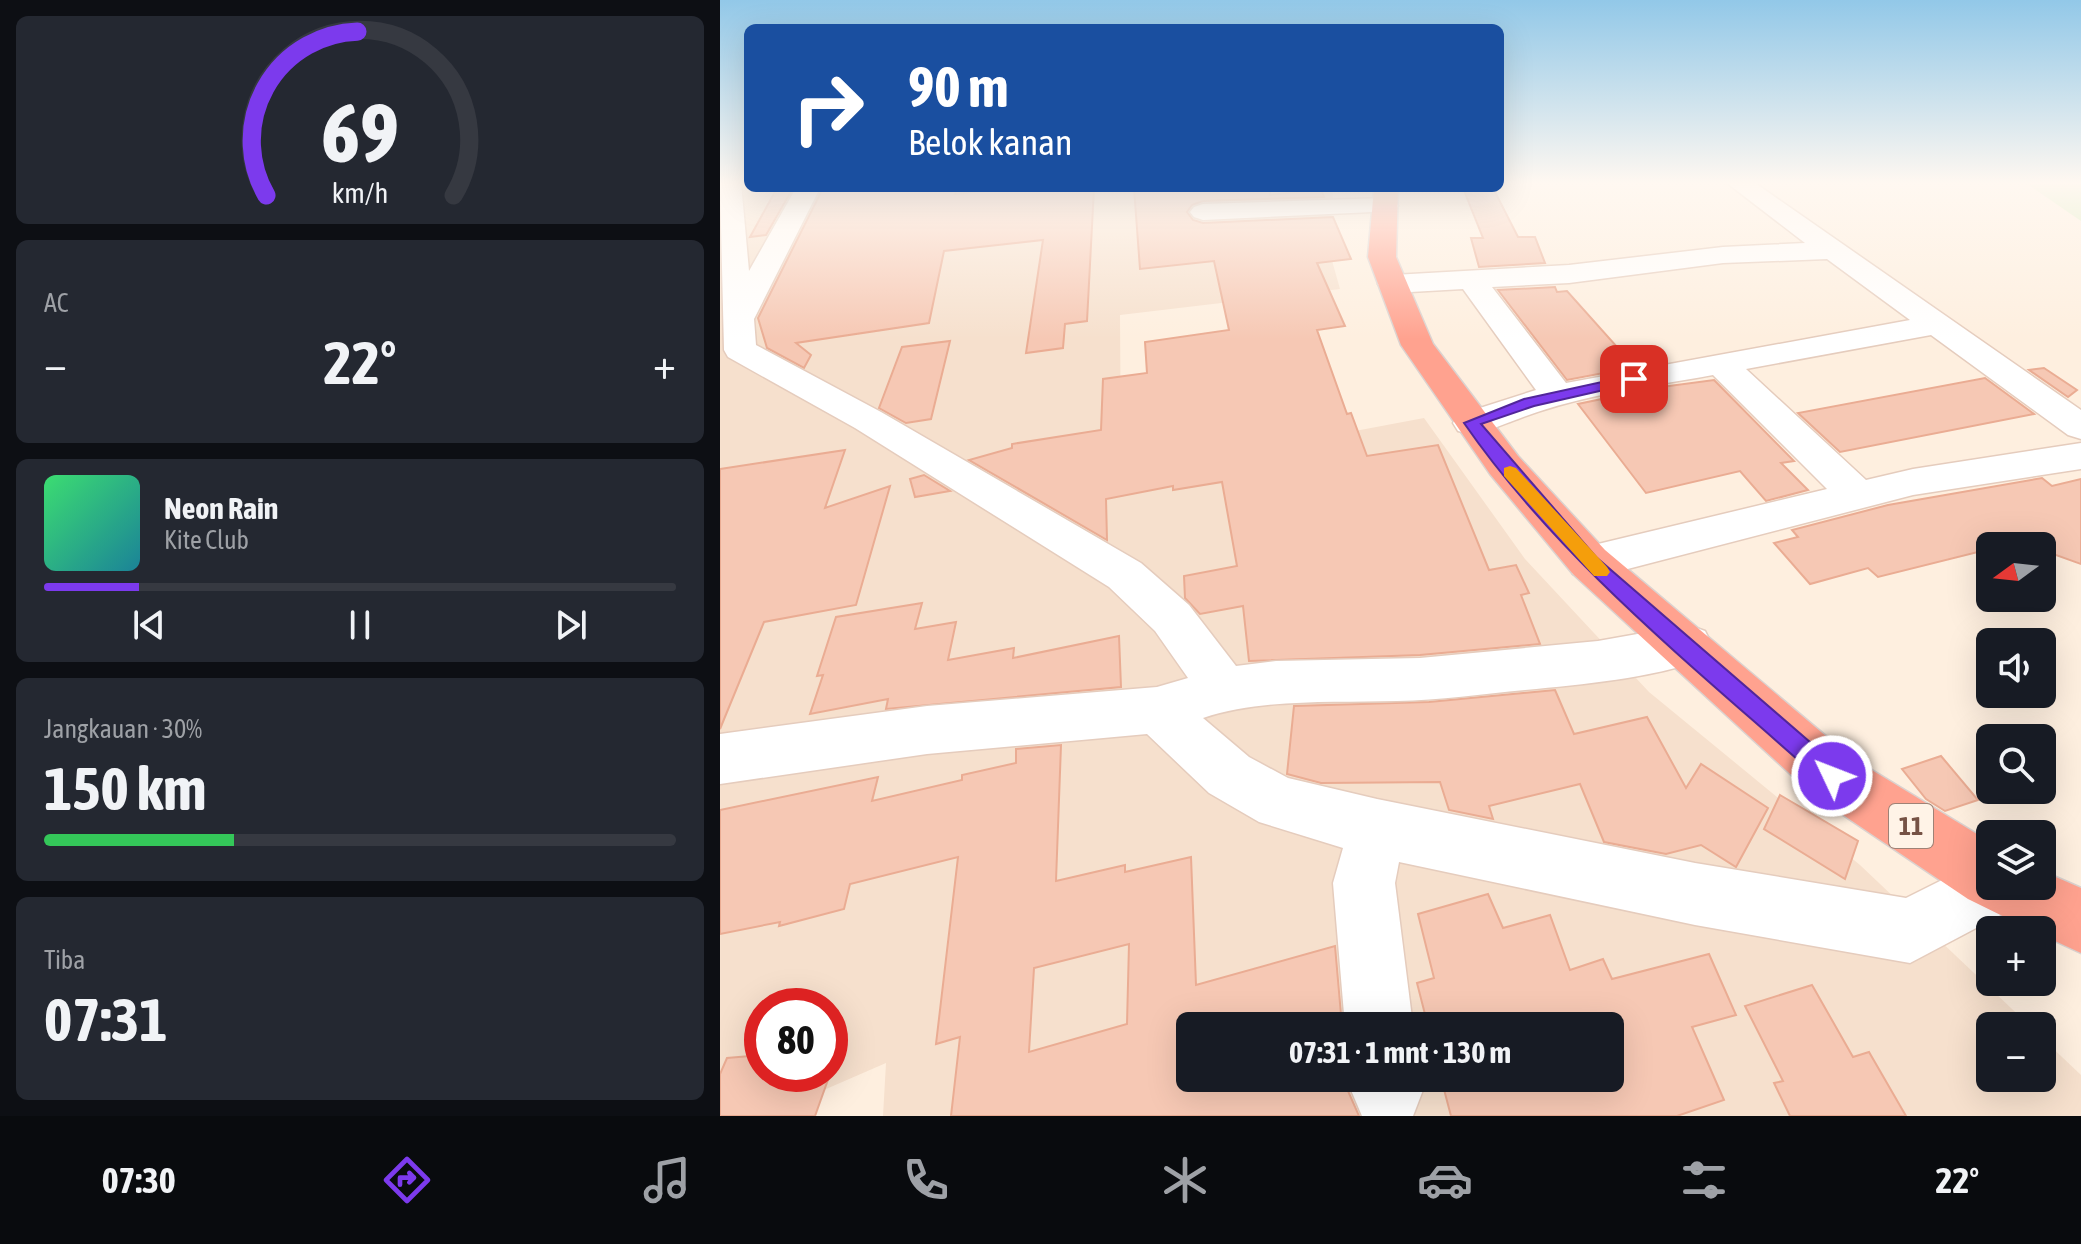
<!DOCTYPE html>
<html lang="id">
<meta charset="utf-8">
<style>
:root{--surface:#171b24;--page:#242831;--text:#f1f3f6;--muted:#9ea1a6;--line:#363941;--accent:#7c3aed}
body{margin:0;font-family:"Asap Condensed",sans-serif;background:var(--page);color:var(--text);height:100vh;display:flex;flex-direction:column;font-size:30px;white-space:nowrap}
*{box-sizing:border-box;margin:0}
p{font-size:26px;color:var(--muted)}
.icon{flex:none;width:44px;height:44px;fill:none;stroke:currentColor;stroke-width:2;stroke-linecap:round;stroke-linejoin:round}
.map{position:relative;flex:1;overflow:hidden}
.drawer{display:flex;flex-direction:column;gap:16px;padding:16px;background:#0d0f14;width:720px}
.drawer>*{flex:none}
.hud{position:absolute;left:24px;top:24px;width:760px;height:168px;border-radius:12px;box-shadow:0 8px 32px #0002;background:#1a4fa0;color:#fff;overflow:hidden}
.needle{width:52px;rotate:255deg}
.fabs{position:absolute;left:1256px;top:532px;display:grid;gap:16px}
.fabs a{display:grid;place-items:center;width:80px;height:80px;border-radius:12px;background:var(--surface);box-shadow:0 8px 32px #0002;font-size:40px}
.speed{position:absolute;left:24px;top:988px;display:flex;gap:16px;font-size:40px;font-weight:700;text-align:center}
.speed>*{display:grid;place-content:center;width:104px;height:104px;border-radius:50%;background:var(--surface);box-shadow:0 8px 32px #0002;line-height:1}
.speed .limit{border:12px solid #d22;background:#fff;color:#111}
.pin{position:absolute;display:grid;place-items:center;width:68px;height:68px;color:#fff;margin:-34px;border-radius:16px;box-shadow:0 4px 12px #0006}
.me{position:absolute;width:88px;margin:-44px;rotate:313deg;stroke-linejoin:round;filter:drop-shadow(0 0 6px #0008)}
.turn{display:flex;align-items:center;gap:28px;height:168px;padding:0 32px;font-size:36px}
.turn .icon{width:104px;height:104px;stroke-width:2.5}
.turn b{display:block;font-size:56px;line-height:68px}
.big{font-size:60px;font-weight:700;line-height:1.1}
.drawer .tile{flex:1;display:flex;flex-direction:column;justify-content:center;gap:12px;min-width:0;padding:0 28px;border-radius:12px;background:var(--page)}
.drawer .dial{align-items:center;gap:0}
.dial svg{height:208px;overflow:visible;fill:none;stroke:var(--line);stroke-width:7;stroke-linecap:round;text-anchor:middle}
.dial text{fill:var(--text);stroke:none}
.song{display:flex;align-items:center;gap:24px}
.cover{width:96px;height:96px;border-radius:12px;background:linear-gradient(135deg,hsl(140 70% 55%),hsl(190 70% 35%))}
.played{height:8px;border-radius:4px;background:linear-gradient(90deg,var(--accent) 15%,var(--line) 15%)}
.keys{display:flex;justify-content:space-around;direction:ltr}
.heat{display:flex;justify-content:space-between;align-items:center;font-size:44px;direction:ltr}
.charge{height:12px;border-radius:6px;background:linear-gradient(90deg,#34c759 30%,var(--line) 0)}
.trip{position:absolute;left:456px;top:1012px;width:448px;height:80px;border-radius:12px;background:var(--surface);box-shadow:0 8px 32px #0002;font-weight:700;line-height:80px;text-align:center}
.tabs{display:flex;height:128px;justify-content:space-around;align-items:center;background:#090b0e;color:var(--muted)}
.tabs .icon{width:56px;height:56px}
.tabs .active{color:var(--accent)}
.tabs b{font-size:36px;color:var(--text)}
main{display:flex;flex:1;min-height:0}
.map>svg:first-child{display:block}
.residential{fill:#f6e0cd;fill-rule:evenodd}
.green{fill:#d4edbc}
.building{fill:#f6c8b4;stroke:#eaac93;stroke-width:2;fill-rule:evenodd}
.lines{fill:none;stroke-linecap:round;stroke-linejoin:round}
.minor-casing{stroke:#e5ccbd;stroke-width:3}
.highway-casing{stroke:#dbd2cf;stroke-width:3}
.minor{fill:#fff;fill-rule:evenodd}
.highway{fill:#ffa28f;fill-rule:evenodd}
.route{fill:#7c3aed;stroke:#51269a;stroke-width:2}
.slow{fill:#f59e0b}
.labels{text-anchor:middle;dominant-baseline:central;stroke-width:8;stroke-linejoin:round;paint-order:stroke}
.shield{fill:#fff3e7;stroke:#9f8276;stroke-width:2}
.shield-label{font-size:26px;font-weight:bold;fill:#765245}
</style>
<main>
<section class="drawer">
<div class="tile dial"><svg viewBox="0 0 100 80">
<path d="M14 69A42 42 0 1 1 86 69"/>
<path d="M14 69A42 42 0 0 1 49 6" stroke="#7c3aed"/>
<text x="50" y="56" font-size="32" font-weight="700">69</text>
<text x="50" y="72" font-size="11">km/h</text>
</svg></div>
<div class="tile"><p>AC</p>
<div class="heat"><a>−</a><b class="big">22°</b><a>+</a></div>
</div>
<div class="tile">
<div class="song"><i class="cover"></i><div><b>Neon Rain</b><p>Kite Club</p></div></div>
<div class="played"></div>
<div class="keys"><svg class="icon" aria-label="previous" viewBox="0 0 24 24"><path d="M18 5L8 12l10 7zM5 5v14"/></svg><svg class="icon" aria-label="pause" viewBox="0 0 24 24"><path d="M8 5v14M16 5v14"/></svg><svg class="icon" aria-label="next" viewBox="0 0 24 24"><path d="M6 5l10 7-10 7zM19 5v14"/></svg></div>
</div>
<div class="tile"><p>Jangkauan · 30%</p><b class="big">150 km</b><div class="charge"></div></div>
<div class="tile"><p>Tiba</p><b class="big">07:31</b></div>
</section>
<div class="map">
<svg width="1361" height="1116" viewBox="0 0 1361 1116">
<rect width="100%" height="100%" fill="#feefdf"/>
<path class="residential" d="M0,183H28V188H613L611,257L620,289L400,315L401,475L704,418L805,559L929,692L1140,865L1310,1026H1270V1078H1322V1038L1361,1075V1116H163L166,1063L44,1116H0ZM42,1006H110V1074H42ZM470,1026H890V1078H470Z"/>
<path class="green" d="M1306,183H1361V221Z"/>
<g class="building">
<path d="M57,188H73L46,235L30,237Z"/>
<path d="M103,188H237L235,194L292,188H374L367,321L345,324L343,348L306,353L323,240L224,251L209,323L76,343L91,355L84,368L47,348L38,318Z"/>
<path d="M414,188H550V195L601,189L604,197L483,201L472,205L467,212L473,220L483,223L613,217L631,259L597,263L625,326L597,330L627,414L631,413L647,456L718,445L769,570L796,565L809,593L801,595L820,644L700,655L529,661L523,606L480,614L465,598L464,576L517,566L502,482L453,490V486L386,499L387,540L249,460L292,448V444L381,430L383,379L427,373L425,342L509,330L494,261L420,269Z"/>
<path d="M743,188H773L798,237H815L825,263L759,267L751,238H763Z"/>
<path d="M835,287L837,292L847,291L915,367L847,380L778,290Z"/>
<path d="M230,341L211,419L186,423L159,408L182,347Z"/>
<path d="M1324,368L1357,390L1348,397L1309,370Z"/>
<path d="M1265,378L1314,414L1120,452L1078,413Z"/>
<path d="M994,380L1074,461L1061,463L1088,490L1046,501L1020,471L926,493L858,404L934,388Z"/>
<path d="M125,450L105,508L170,486L136,605L44,622L0,729V469Z"/>
<path d="M204,475L230,491L195,497L190,479Z"/>
<path d="M1322,478L1332,486L1361,479V564L1322,550V546L1298,542L1270,546V549L1158,577L1148,568L1090,584L1054,543L1078,537L1072,530L1168,505Z"/>
<path d="M202,603L195,629L236,622L228,660L294,648L293,658L399,636L401,687L166,709L168,699L90,714L103,675L97,676L116,617Z"/>
<path d="M835,690L854,734L927,717L966,788L981,764L1048,808L1016,867L981,845L946,854L884,842L860,784L769,806L773,819L729,810L720,782L601,783L567,774L574,706L709,702Z"/>
<path d="M341,745L336,881L405,865V872L471,857L476,985L615,946L622,1026H470V1078H627L628,1091L639,1116H231L240,1037L216,1044L238,857L130,884L124,909L59,926L60,922L0,934V810L158,777L152,801L242,780V775L296,763V749ZM409,944L407,1024L309,1052L314,968Z"/>
<path d="M1221,756L1258,800L1225,811L1206,799L1182,769Z"/>
<path d="M1060,795L1138,841L1125,879L1044,829Z"/>
<path d="M768,894L783,928L830,915L850,970L883,959L892,979L989,954L1016,1015L972,1027L1004,1100L957,1116H731L721,1078H890V1026H708L697,983L714,978L698,914Z"/>
<path d="M1092,985L1133,1057L1149,1052L1186,1116H1070L1054,1083L1063,1081L1025,1006Z"/>
<path d="M42,1055V1074H110L95,1116H0V1074L7,1058Z"/>
</g>
<g class="lines">
<defs>
<g id="minor">
<path d="M0,183H21L29,271L76,188H100L34,319L36,345L161,412L421,563L469,605L516,666L556,661L700,658L878,641L968,625L985,631L992,645L985,659C928,679 865,684 805,690C763,694 720,700 677,701C614,703 544,698 483,718L529,757L568,778L657,799L975,863L1186,898L1270,856V886H1303L1294,908L1190,963L975,925L679,862L675,883L693,1026H625L613,883L623,848L539,822L489,793L427,734L207,754L0,784V734L207,706L437,687L468,678L435,631L389,587L135,428L8,357L4,350Z"/>
<path d="M1007,183H1035L1361,410V439L1348,435L1211,335L1026,369L1146,480L1193,469L1361,443V469L1193,495L869,579L853,574L847,562L853,550L1107,489L993,375C927,387 860,395 798,419C778,426 759,437 738,431L733,423L738,415L816,390L743,289L673,293L663,290L658,284L663,278L673,275L849,265L1003,247L1085,243ZM1107,259L1190,320L846,383L772,287L849,283L1003,263Z"/>
<path d="M665,198L674,201L678,206L674,211L483,220L474,217L470,212L474,207L483,204Z"/>
<path d="M630,1078H702L703,1090L693,1116H642L631,1090Z"/>
</g>
<path id="highway" d="M654,188H678L676,257L713,344L798,456L885,550L1132,758L1270,842V886H1322V871L1361,888V953L1322,935V930H1311L1248,899L1092,794L853,574L770,474L681,345L648,257Z"/>
</defs>
<use href="#minor" class="minor-casing"/>
<use href="#highway" class="highway-casing"/>
<use href="#minor" class="minor"/>
<use href="#highway" class="highway"/>
</g>
<linearGradient id="sky" x2="0" y2="1"><stop stop-color="#92c8e8"/><stop offset="0.54" stop-color="#fff8f1"/><stop offset="1" stop-color="#fff8f1" stop-opacity="0"/></linearGradient>
<rect width="1361" height="339" fill="url(#sky)"/>
<path class="route" d="M914,375L919,376V382L814,406L761,424L876,557L1120,768L1123,776L1120,783L1112,786L1104,783C978,670 841,563 744,423L804,399Z"/>
<path class="slow" d="M790,466L796,468L887,567L890,572L887,576H874L784,476V468Z"/>
<g class="labels">
<rect class="shield" x="1169" y="804" width="44" height="44" rx="6"/>
<g class="shield-label">
<text x="1191" y="826">11</text>
</g>
</g>
</svg>
<div class="fabs">
<a><svg class="needle" viewBox="-14 -14 28 28"><path d="M0-13l5 13h-10z" fill="#e53935"/><path d="M0 13l5-13h-10z" fill="#9ea1a6"/></svg></a>
<a><svg class="icon" aria-label="sound" viewBox="0 0 24 24"><path d="M4 9h4l5-4v14l-5-4H4zM17 9q2 3 0 6"/></svg></a>
<a><svg class="icon" aria-label="search" viewBox="0 0 24 24"><circle cx="10" cy="10" r="6"/><path d="M15 15l6 6"/></svg></a>
<a><svg class="icon" aria-label="layers" viewBox="0 0 24 24"><path d="M12 4l9 5-9 5-9-5zM3 14l9 5 9-5"/></svg></a>
<a>+</a>
<a>−</a>
</div>
<div class="speed"><div class="limit">80</div></div>
<div class="pin" style="left:914px;top:379px;background:#d93025"><svg class="icon" aria-label="arrive" viewBox="0 0 24 24"><path d="M6 21V4h12l-3 4 3 4H6"/></svg></div>
<svg class="me" style="left:1112px;top:776px" viewBox="-20 -20 40 40"><circle r="17" fill="#7c3aed" stroke="#fff" stroke-width="3"/><path d="M0-11L8 9 0 5-8 9z" fill="#fff"/></svg>
<div class="trip">07:31 · 1 mnt · 130 m</div>
<div class="hud">
<div class="turn"><svg class="icon" aria-label="right" viewBox="0 0 24 24"><path d="M7 20v-9h11M14 6l5 5-5 5"/></svg><div><b>90 m</b>Belok kanan</div></div>
</div>
</div>
</main>
<nav class="tabs">
<b>07:30</b>
<svg class="icon active" aria-label="directions" viewBox="0 0 24 24"><path d="M12 3l9 9-9 9-9-9zM9 14v-3h6M13 9l2 2-2 2"/></svg>
<svg class="icon" aria-label="music" viewBox="0 0 24 24"><path d="M9 18V5l10-2v13"/><circle cx="6" cy="18" r="3"/><circle cx="16" cy="16" r="3"/></svg>
<svg class="icon" aria-label="phone" viewBox="0 0 24 24"><path d="M5 4h4l2 5-3 2q2 4 5 5l2-3 5 2v4C11 20 4 13 5 4z"/></svg>
<svg class="icon" aria-label="climate" viewBox="0 0 24 24"><path d="M12 3v18M4 7l16 10M4 17L20 7"/></svg>
<svg class="icon" aria-label="car" viewBox="0 0 24 24"><path d="M5 17H2v-5l4-1 3-4h7l3 4 3 1v5h-3M9 17h6M6 11h13"/><circle cx="7" cy="17" r="2"/><circle cx="17" cy="17" r="2"/></svg>
<svg class="icon" aria-label="filters" viewBox="0 0 24 24"><path d="M4 7h16M4 17h16"/><circle cx="9" cy="7" r="2"/><circle cx="15" cy="17" r="2"/></svg>
<b>22°</b>
</nav>
